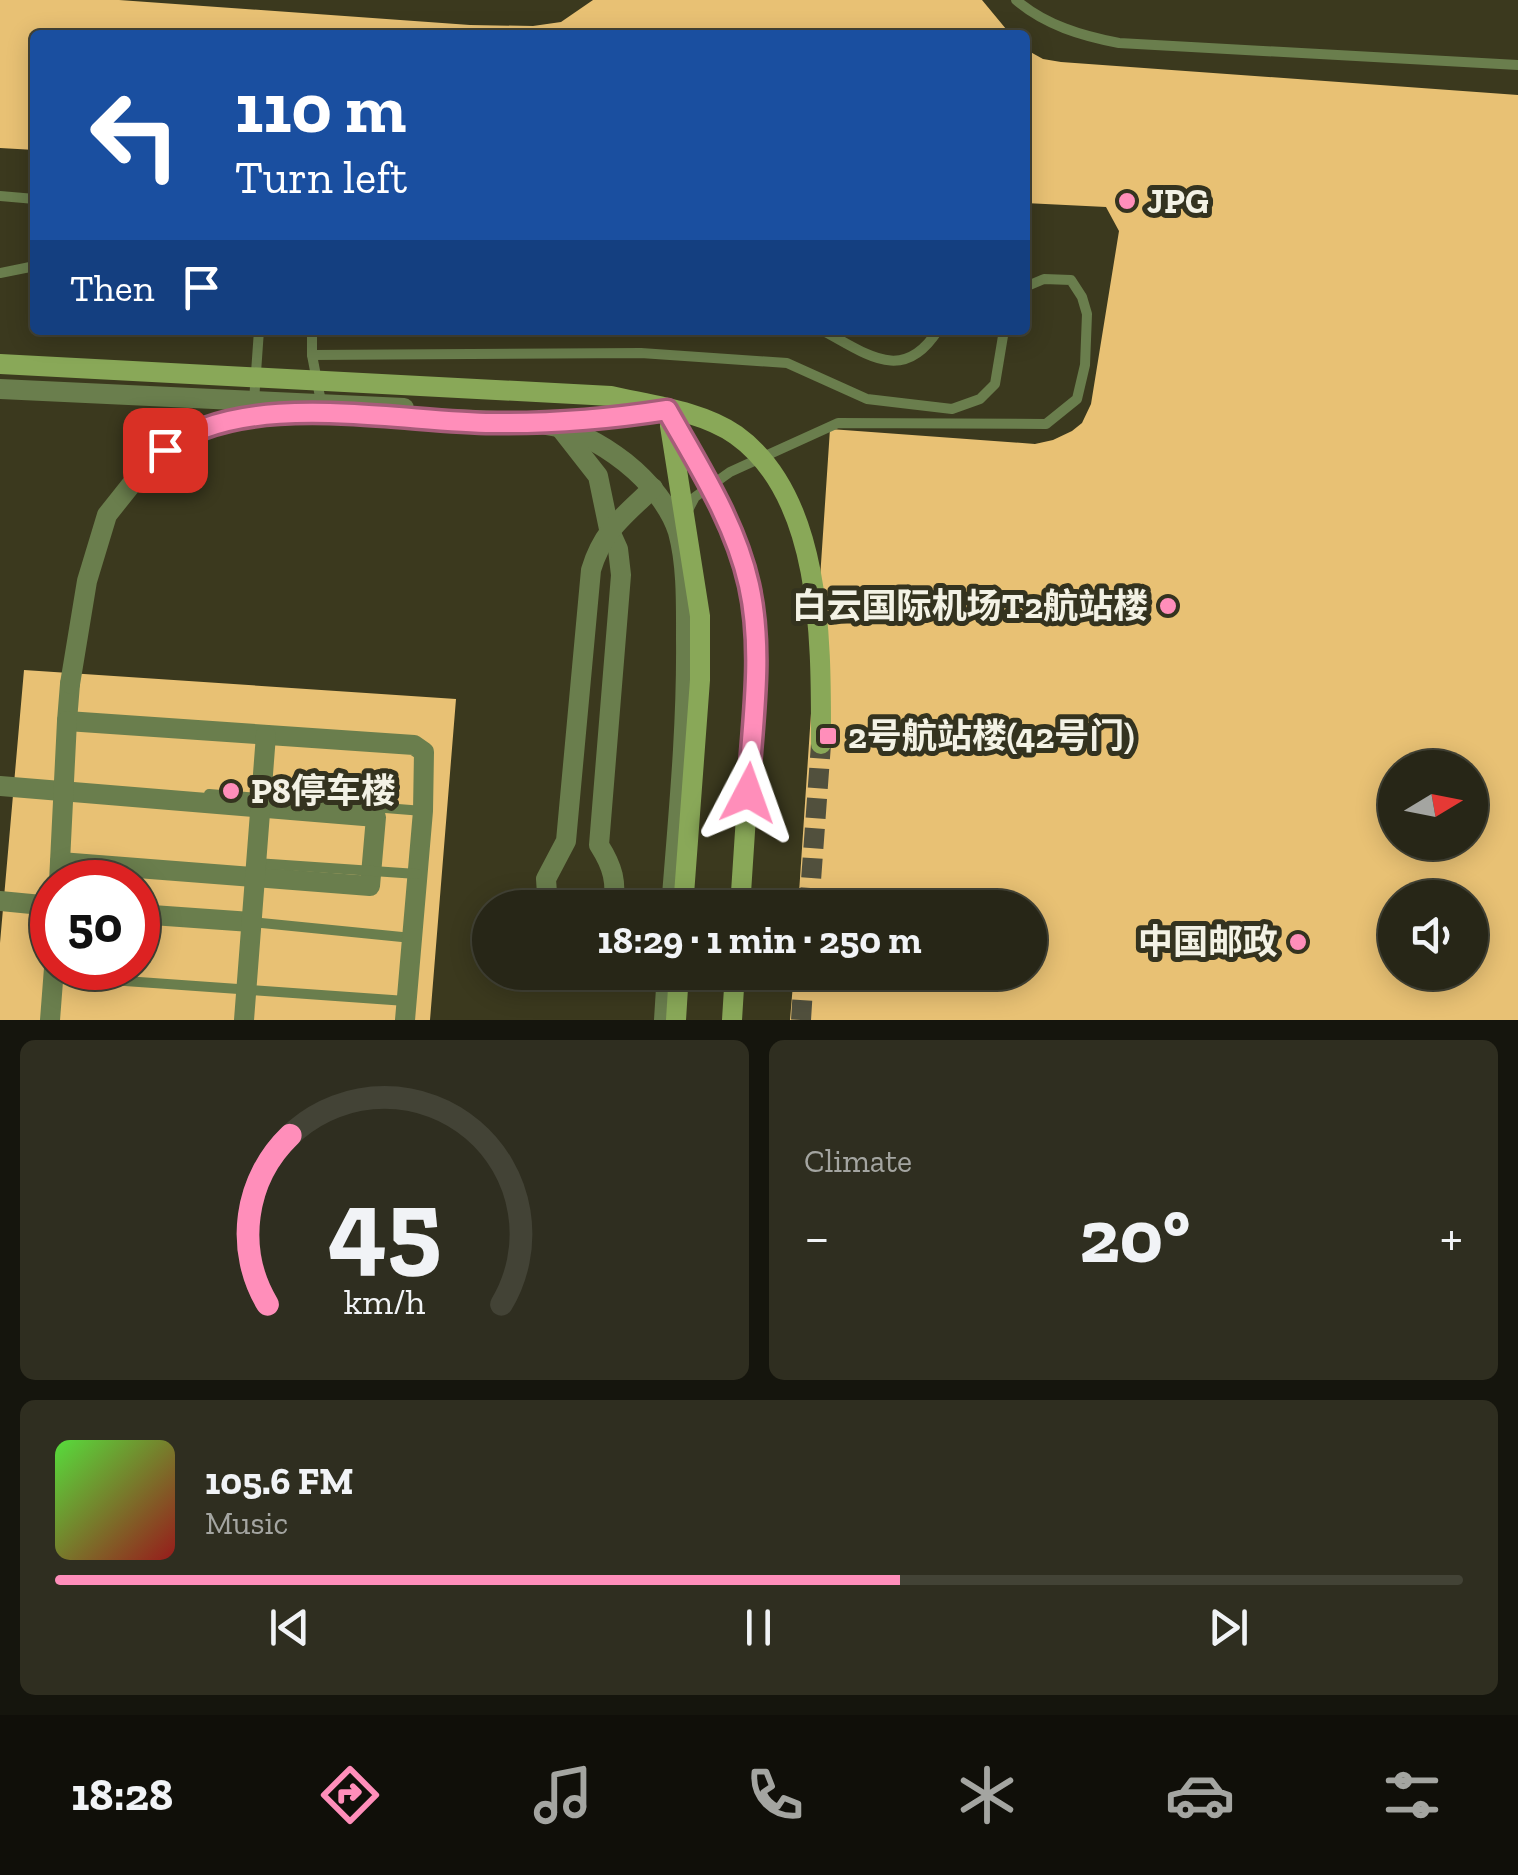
<!DOCTYPE html>
<meta charset="utf-8">
<style>
:root{--surface:#272617;--page:#2f2e20;--text:#f1f3f6;--muted:#a4a5a1;--line:#434336;--accent:#ff8eba}
body{margin:0;font-family:"Zilla Slab","Noto Sans SC",serif;background:var(--page);color:var(--text);height:100vh;display:flex;flex-direction:column;font-size:38px;white-space:nowrap}
*{box-sizing:border-box;margin:0}
p{font-size:32px;color:var(--muted)}
.icon{flex:none;width:55px;height:55px;fill:none;stroke:currentColor;stroke-width:2;stroke-linecap:round;stroke-linejoin:round}
.map{position:relative;height:1020px;overflow:hidden}
.side{display:flex;flex-direction:column;gap:20px;padding:20px;background:#15150d;flex:1}
.side>*{flex:none}
.hud{position:absolute;left:30px;top:30px;width:1000px;height:305px;border-radius:10px;box-shadow:0 5px 25px #0003,0 0 0 2px var(--line);background:#1a4fa0;color:#fff;overflow:hidden}
.needle{width:65px;rotate:80deg}
.controls{position:absolute;left:1378px;top:750px;display:grid;gap:20px}
.controls a{display:grid;place-items:center;width:110px;height:110px;border-radius:50%;background:var(--surface);box-shadow:0 5px 25px #0003,0 0 0 2px var(--line);font-size:50px}
.speed{position:absolute;left:30px;top:860px;display:flex;gap:20px;font-size:50px;font-weight:700;text-align:center}
.speed>*{display:grid;place-content:center;width:130px;height:130px;border-radius:50%;background:var(--surface);box-shadow:0 5px 25px #0003,0 0 0 2px var(--line);line-height:1}
.speed .limit{border:15px solid #d22;background:#fff;color:#111}
.pin{position:absolute;display:grid;place-items:center;width:85px;height:85px;color:#fff;margin:-42px;border-radius:20px;box-shadow:0 5px 15px #0006}
.me{position:absolute;width:110px;margin:-55px;rotate:4deg;stroke-linejoin:round;filter:drop-shadow(0 0 8px #0008)}
.turn{display:flex;align-items:center;gap:35px;height:210px;padding:0 40px;font-size:45px}
.turn .icon{width:130px;height:130px;stroke-width:2.5}
.turn b{display:block;font-size:70px;line-height:85px}
.then{display:flex;align-items:center;height:95px;padding:0 40px;background:#0003;gap:20px;font-size:38px}
.big{font-size:75px;font-weight:800;line-height:1.1}
.side .widget{flex:1;display:flex;flex-direction:column;justify-content:center;gap:15px;min-width:0;padding:0 35px;border-radius:15px;background:var(--page)}
.side .dial{align-items:center;gap:0}
.dial svg{height:260px;overflow:visible;fill:none;stroke:var(--line);stroke-width:7;stroke-linecap:round;text-anchor:middle}
.dial text{fill:var(--text);stroke:none}
.song{display:flex;align-items:center;gap:30px}
.cover{width:120px;height:120px;border-radius:15px;background:linear-gradient(135deg,hsl(110 70% 55%),hsl(0 70% 35%))}
.played{height:10px;border-radius:5px;background:linear-gradient(90deg,var(--accent) 60%,var(--line) 60%)}
.keys{display:flex;justify-content:space-around;direction:ltr}
.heat{display:flex;justify-content:space-between;align-items:center;font-size:55px;direction:ltr}
.side .tiles{flex:1;display:grid;gap:20px;grid-template-columns:1fr 1fr}
.widget:last-child{grid-column:span 2}
.trip{position:absolute;left:472px;top:890px;width:575px;height:100px;border-radius:50px;background:var(--surface);box-shadow:0 5px 25px #0003,0 0 0 2px var(--line);font-weight:800;line-height:100px;text-align:center}
.dock{display:flex;height:160px;justify-content:space-around;align-items:center;background:#100f09;color:var(--muted)}
.dock .icon{width:70px;height:70px}
.dock .current{color:var(--accent)}
.dock b{font-size:45px;color:var(--text)}
.map>svg:first-child{display:block}
.built{fill:#3b391e;fill-rule:evenodd}
.building{fill:#e8c174;fill-rule:evenodd}
.lines{fill:none;stroke-linecap:round;stroke-linejoin:round}
.secondary-tunnel{stroke:#51503d;stroke-width:20;stroke-dasharray:20 10;stroke-linecap:butt}
.service{stroke:#6a7e4d;stroke-width:10}
.minor{stroke:#6a7e4d;stroke-width:20}
.tertiary{stroke:#6a7e4d;stroke-width:20}
.secondary{stroke:#89a858;stroke-width:20}
.service-bridge{stroke:#6a7e4d;stroke-width:10}
.minor-bridge{stroke:#6a7e4d;stroke-width:20}
.secondary-bridge{stroke:#89a858;stroke-width:20}
.route-casing{stroke:#a65c79;stroke-width:25}
.route{stroke:#ff8eba;stroke-width:18}
.poi-dot{fill:#ff8eba;stroke:#34331f;stroke-width:4}
.labels{text-anchor:middle;dominant-baseline:central;stroke-width:10;stroke-linejoin:round;paint-order:stroke}
.poi-label{font-size:35px;font-weight:bold;fill:#f3f2e5;stroke:#34331f;text-anchor:start}
</style>
<div class="map">
<svg width="1518" height="1020" viewBox="0 0 1518 1020">
<rect width="100%" height="100%" fill="#34331f"/>
<path class="built" d="M0,0H1518V1020H0ZM35,35H1025V330H35ZM1395,768H1470V842H1395ZM52,882H138V968H52ZM1395,898H1470V972H1395ZM490,908H1030V972H490Z"/>
<g class="building">
<path d="M0,0H119L470,25L533,26L561,22L593,0H982L1011,35H35V150L0,148Z"/>
<path d="M1025,49L1043,59L1061,62L1518,95V1020H790L794,972H1030V908H798L830,429L1035,444L1053,440L1072,431L1082,423L1091,404L1119,231L1106,207L1025,203ZM1395,768H1470V842H1395ZM1395,898H1470V972H1395Z"/>
<path d="M24,670L456,699L430,1020H0V943ZM52,882H138V968H52Z"/>
</g>
<g class="lines">
<g class="secondary-tunnel">
<path d="M809,908L821,744"/>
<path d="M801,1020L804,972"/>
</g>
<g class="service">
<path d="M1016,0C1045,25 1082,36 1119,43L1518,65"/>
<path d="M0,196L35,199"/>
<path d="M0,273L35,266"/>
<path d="M312,330V355L321,402"/>
<path d="M822,330C867,354 903,385 938,330"/>
<path d="M312,355L641,353L787,363L867,399L952,409L980,399L995,384L1004,330"/>
<path d="M254,401L259,330"/>
<path d="M687,512L695,497L730,472L838,423L1046,424L1077,399L1085,365L1087,314L1082,297L1071,280L1044,279L1025,287"/>
<path d="M209,794L423,811"/>
<path d="M252,922L412,938"/>
<path d="M54,976L406,1001"/>
</g>
<g class="minor">
<path d="M70,684L67,721L414,745L424,752L423,811L405,1020"/>
<path d="M0,786L376,817L370,886L60,862"/>
<path d="M0,901L52,906"/>
<path d="M138,914L251,922"/>
<path d="M50,1020L54,968"/>
</g>
<g class="tertiary">
<path d="M0,389L404,408"/>
<path d="M547,425C597,432 662,482 678,532C687,565 686,605 686,639C687,729 678,818 671,908"/>
<path d="M562,430L598,476L609,529L618,549L621,575L599,845C613,867 617,882 613,908"/>
<path d="M548,908L546,879L566,841L591,570C603,530 624,516 653,488"/>
<path d="M664,1020L667,972"/>
</g>
<g class="secondary">
<path d="M676,1020L679,972"/>
<path d="M732,1020L735,972"/>
</g>
<path class="service-bridge" d="M256,863L417,874"/>
<g class="minor-bridge">
<path d="M70,684L87,581L107,515L146,466L185,434L223,421L274,412L547,423L602,420L667,409"/>
<path d="M59,882L67,721"/>
<path d="M244,1020L266,735"/>
</g>
<g class="secondary-bridge">
<path d="M0,364L611,396C650,405 702,411 736,435C824,498 821,646 821,744"/>
<path d="M667,409L734,536L749,585L755,636V679L740,908"/>
<path d="M670,426L700,616V680L683,908"/>
</g>
</g>
<g class="lines">
<defs>
<path id="route" d="M165,450C241,388 398,422 492,423C552,424 609,419 667,410C698,465 735,522 749,585C764,652 752,725 748,793"/>
</defs>
<use href="#route" class="route-casing"/>
<use href="#route" class="route"/>
</g>
<g class="poi-dot">
<circle cx="1127" cy="201" r="10"/>
<circle cx="1168" cy="606" r="10"/>
<rect x="818" y="726" width="20" height="20" rx="5"/>
<circle cx="231" cy="791" r="10"/>
<circle cx="1298" cy="942" r="10"/>
</g>
<g class="labels">
<g class="poi-label">
<text x="1147" y="201">JPG</text>
<text x="1148" y="606" text-anchor="end">白云国际机场T2航站楼</text>
<text x="848" y="736">2号航站楼(42号门)</text>
<text x="251" y="791">P8停车楼</text>
<text x="1278" y="942" text-anchor="end">中国邮政</text>
</g>
</g>
</svg>
<div class="controls">
<a><svg class="needle" viewBox="-14 -14 28 28"><path d="M0-13l5 13h-10z" fill="#e53935"/><path d="M0 13l5-13h-10z" fill="#a4a5a1"/></svg></a>
<a><svg class="icon" aria-label="sound" viewBox="0 0 24 24"><path d="M4 9h4l5-4v14l-5-4H4zM17 9q2 3 0 6"/></svg></a>
</div>
<div class="speed"><div class="limit">50</div></div>
<div class="pin" style="left:165px;top:450px;background:#d93025"><svg class="icon" aria-label="arrive" viewBox="0 0 24 24"><path d="M6 21V4h12l-3 4 3 4H6"/></svg></div>
<svg class="me" style="left:748px;top:793px" viewBox="-20 -20 40 40"><path d="M0-17L14 15 0 8-14 15z" fill="#ff8eba" stroke="#fff" stroke-width="4"/></svg>
<div class="trip">18:29 · 1 min · 250 m</div>
<div class="hud">
<div class="turn"><svg class="icon" aria-label="left" viewBox="0 0 24 24"><path d="M17 20v-9H6M10 6l-5 5 5 5"/></svg><div><b>110 m</b>Turn left</div></div>
<div class="then">Then<svg class="icon" aria-label="arrive" viewBox="0 0 24 24"><path d="M6 21V4h12l-3 4 3 4H6"/></svg></div>
</div>
</div>
<section class="side">
<div class="tiles">
<div class="widget dial"><svg viewBox="0 0 100 80">
<path d="M14 69A42 42 0 1 1 86 69"/>
<path d="M14 69A42 42 0 0 1 21 17" stroke="#ff8eba"/>
<text x="50" y="56" font-size="32" font-weight="700">45</text>
<text x="50" y="72" font-size="11">km/h</text>
</svg></div>
<div class="widget"><p>Climate</p>
<div class="heat"><a>−</a><b class="big">20°</b><a>+</a></div>
</div>
<div class="widget">
<div class="song"><i class="cover"></i><div><b>105.6 FM</b><p>Music</p></div></div>
<div class="played"></div>
<div class="keys"><svg class="icon" aria-label="previous" viewBox="0 0 24 24"><path d="M18 5L8 12l10 7zM5 5v14"/></svg><svg class="icon" aria-label="pause" viewBox="0 0 24 24"><path d="M8 5v14M16 5v14"/></svg><svg class="icon" aria-label="next" viewBox="0 0 24 24"><path d="M6 5l10 7-10 7zM19 5v14"/></svg></div>
</div>
</div>
</section>
<nav class="dock">
<b>18:28</b>
<svg class="icon current" aria-label="directions" viewBox="0 0 24 24"><path d="M12 3l9 9-9 9-9-9zM9 14v-3h6M13 9l2 2-2 2"/></svg>
<svg class="icon" aria-label="music" viewBox="0 0 24 24"><path d="M9 18V5l10-2v13"/><circle cx="6" cy="18" r="3"/><circle cx="16" cy="16" r="3"/></svg>
<svg class="icon" aria-label="phone" viewBox="0 0 24 24"><path d="M5 4h4l2 5-3 2q2 4 5 5l2-3 5 2v4C11 20 4 13 5 4z"/></svg>
<svg class="icon" aria-label="climate" viewBox="0 0 24 24"><path d="M12 3v18M4 7l16 10M4 17L20 7"/></svg>
<svg class="icon" aria-label="car" viewBox="0 0 24 24"><path d="M5 17H2v-5l4-1 3-4h7l3 4 3 1v5h-3M9 17h6M6 11h13"/><circle cx="7" cy="17" r="2"/><circle cx="17" cy="17" r="2"/></svg>
<svg class="icon" aria-label="filters" viewBox="0 0 24 24"><path d="M4 7h16M4 17h16"/><circle cx="9" cy="7" r="2"/><circle cx="15" cy="17" r="2"/></svg>
</nav>
